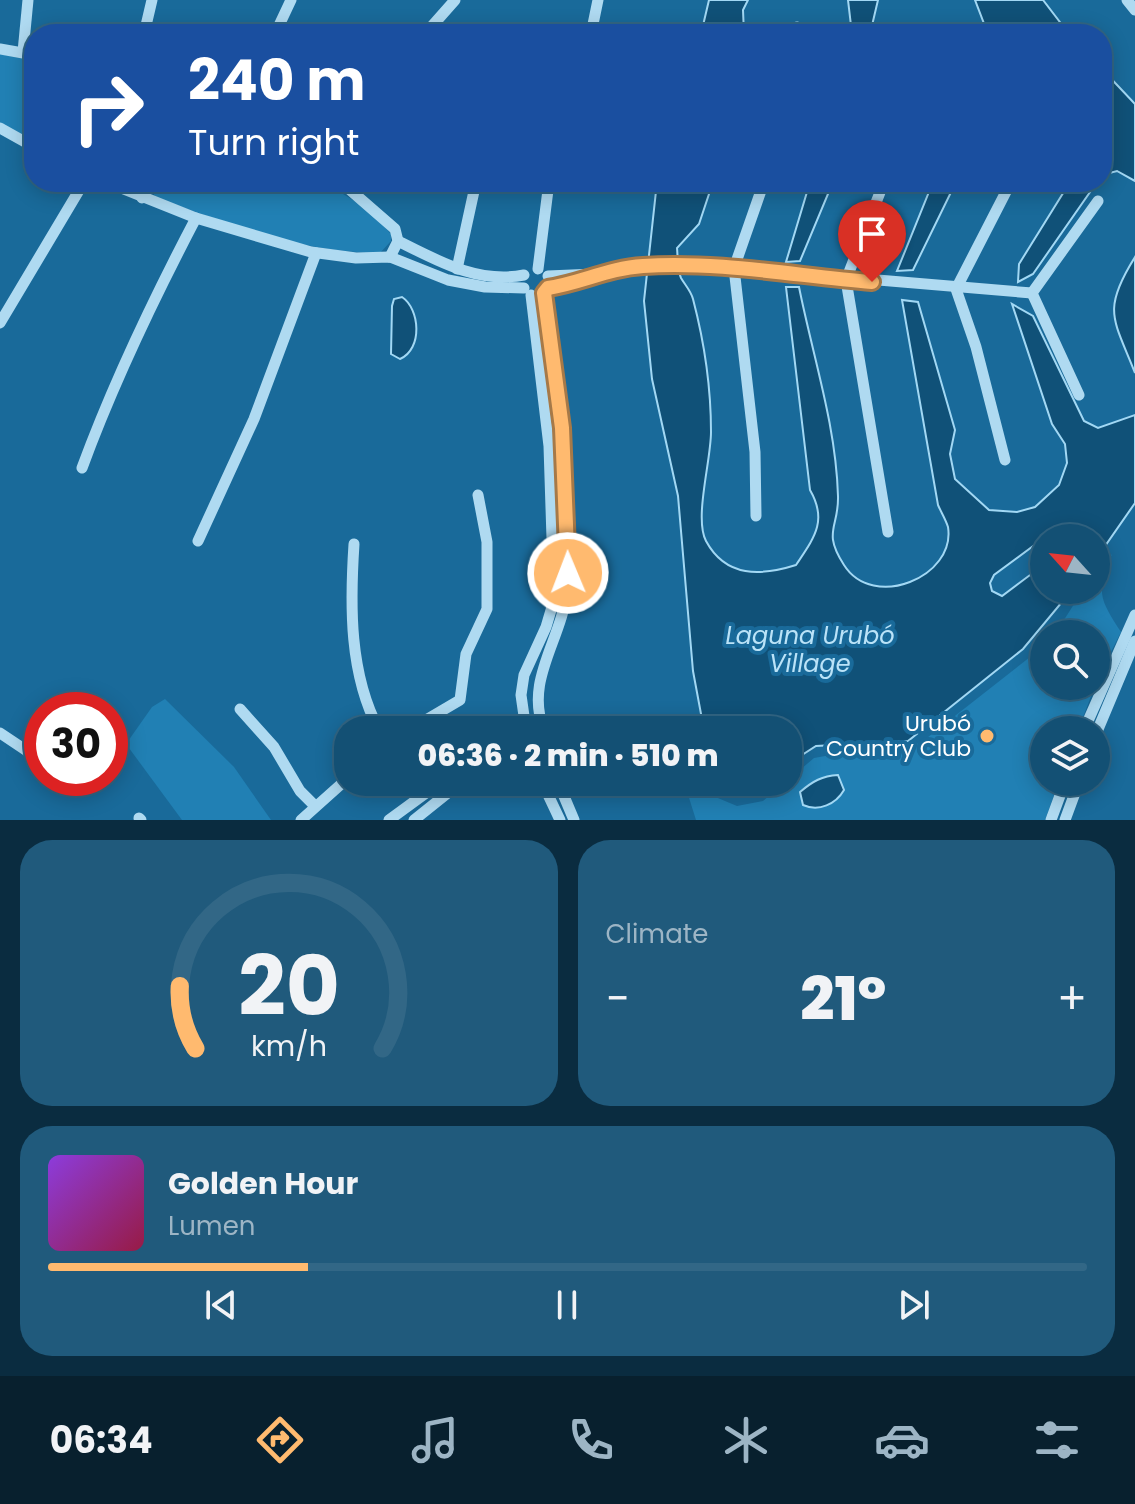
<!DOCTYPE html>
<meta charset="utf-8">
<style>
:root{--surface:#135074;--page:#205a7c;--text:#f1f3f6;--muted:#9db5c5;--line:#326786;--accent:#ffba6f}
body{margin:0;font-family:Poppins,sans-serif;background:var(--page);color:var(--text);height:100vh;display:flex;flex-direction:column;font-size:30px;white-space:nowrap}
*{box-sizing:border-box;margin:0}
p{font-size:26px;color:var(--muted)}
.icon{flex:none;width:44px;height:44px;fill:none;stroke:currentColor;stroke-width:2;stroke-linecap:round;stroke-linejoin:round}
.map{position:relative;height:820px;overflow:hidden}
.side{display:flex;flex-direction:column;gap:20px;padding:20px;background:#0a2c40;flex:1}
.side>*{flex:none}
.hud{position:absolute;left:24px;top:24px;width:1088px;height:168px;border-radius:32px;box-shadow:0 4px 20px #0003,0 0 0 2px var(--line);background:#1a4fa0;color:#fff;overflow:hidden}
.needle{width:52px;rotate:297deg}
.tools{position:absolute;left:1030px;top:524px;display:grid;gap:16px}
.tools a{display:grid;place-items:center;width:80px;height:80px;border-radius:50%;background:var(--surface);box-shadow:0 4px 20px #0003,0 0 0 2px var(--line);font-size:40px}
.speed{position:absolute;left:24px;top:692px;display:flex;gap:16px;font-size:40px;font-weight:700;text-align:center}
.speed>*{display:grid;place-content:center;width:104px;height:104px;border-radius:50%;background:var(--surface);box-shadow:0 4px 20px #0003,0 0 0 2px var(--line);line-height:1}
.speed .limit{border:12px solid #d22;background:#fff;color:#111}
.pin{position:absolute;display:grid;place-items:center;width:68px;height:68px;color:#fff;margin:-82px -34px;border-radius:50% 50% 50% 0;rotate:-45deg;box-shadow:0 0 8px #0007}
.pin .icon{rotate:45deg}
.me{position:absolute;width:88px;margin:-44px;rotate:359deg;stroke-linejoin:round;filter:drop-shadow(0 0 6px #0008)}
.turn{display:flex;align-items:center;gap:28px;height:168px;padding:0 32px;font-size:36px}
.turn .icon{width:104px;height:104px;stroke-width:2.5}
.turn b{display:block;font-size:56px;line-height:68px}
.big{font-size:60px;font-weight:800;line-height:1.1}
.side .card{flex:1;display:flex;flex-direction:column;justify-content:center;gap:12px;min-width:0;padding:0 28px;border-radius:32px;background:var(--page)}
.side .dial{align-items:center;gap:0}
.dial svg{height:208px;overflow:visible;fill:none;stroke:var(--line);stroke-width:7;stroke-linecap:round;text-anchor:middle}
.dial text{fill:var(--text);stroke:none}
.song{display:flex;align-items:center;gap:24px}
.cover{width:96px;height:96px;border-radius:12px;background:linear-gradient(135deg,hsl(270 70% 55%),hsl(340 70% 35%))}
.played{height:8px;border-radius:4px;background:linear-gradient(90deg,var(--accent) 25%,var(--line) 25%)}
.keys{display:flex;justify-content:space-around;direction:ltr}
.heat{display:flex;justify-content:space-between;align-items:center;font-size:44px;direction:ltr}
.side .tiles{flex:1;display:grid;gap:20px;grid-template-columns:1fr 1fr}
.card:last-child{grid-column:span 2}
.trip{position:absolute;left:334px;top:716px;width:468px;height:80px;border-radius:32px;background:var(--surface);box-shadow:0 4px 20px #0003,0 0 0 2px var(--line);font-weight:800;line-height:80px;text-align:center}
.tab-bar{display:flex;height:128px;justify-content:space-around;align-items:center;background:#08202e;color:var(--muted)}
.tab-bar .icon{width:56px;height:56px}
.tab-bar .selected{color:var(--accent)}
.tab-bar b{font-size:36px;color:var(--text)}
.map>svg:first-child{display:block}
.green{fill:#2180b4}
.water{fill:#105178;stroke:#a2d8f4;stroke-width:2}
.lines{fill:none;stroke-linecap:round;stroke-linejoin:round}
.minor{stroke:#afdaf1;stroke-width:11}
.route-casing{stroke:#a67948;stroke-width:20}
.route{stroke:#ffba6f;stroke-width:14}
.poi-dot{fill:#ffba6f;stroke:#196a9a;stroke-width:3}
.labels{text-anchor:middle;dominant-baseline:central;stroke-width:8;stroke-linejoin:round;paint-order:stroke}
.poi-label{font-size:22px;fill:#fff;stroke:#196a9a;text-anchor:end}
.water-label{font-size:24px;font-style:italic;fill:#bbe3f8;stroke:#196a9a}
</style>
<div class="map">
<svg width="1135" height="820" viewBox="0 0 1135 820">
<rect width="100%" height="100%" fill="#196a9a"/>
<g class="green">
<path d="M0,54L34,61V141L0,123Z"/>
<path d="M157,182H323L368,209L391,234V241L380,253C302,253 230,224 157,198L154,195Z"/>
<path d="M1112,554C1096,592 1099,598 1121,632L1096,682V634H1055L1083,590H1096V574Z"/>
<path d="M1044,646V686H1095L1078,730H1044V782H1059L1045,820H696L684,782H696L713,796L737,806L763,801L814,758L842,753L878,754L902,750L923,741Z"/>
<path d="M165,699L234,767L271,820H182L126,744L152,707Z"/>
</g>
<g class="water">
<path d="M709,0H748L743,10L744,34H701Z"/>
<path d="M848,0H878L870,34H852Z"/>
<path d="M975,0H1043L1069,34H988Z"/>
<path d="M1102,69L1135,104V181L1117,171L1102,175Z"/>
<path d="M657,182H713L699,224L677,248C678,257 677,269 681,278C685,285 691,291 693,299C704,341 711,389 711,432C711,461 694,518 706,541C726,578 761,576 796,565C814,538 828,521 810,490L786,287H799C813,357 836,425 838,496C839,528 822,531 844,565C873,611 956,577 948,527C946,520 941,512 938,505L902,300L918,302L955,430L950,454L955,479L989,510L1017,512L1035,507L1059,485L1067,463L1065,444L1052,424L1012,304L1033,316L1084,421L1098,428L1135,415V503L1096,559V538H1044L994,575L990,583L992,591L1002,596L1030,575L1044,579V590H1072L1023,649L908,741L816,746L788,764V730H704L693,671L678,496L652,379L644,301Z"/>
<path d="M810,182H833L800,261L786,262Z"/>
<path d="M933,182H956L913,270L897,271Z"/>
<path d="M1070,182H1097L1033,274L1018,282L1019,264Z"/>
<path d="M1135,257V373C1114,319 1101,311 1135,257Z"/>
<path d="M402,297C420,309 423,349 400,359L391,354L392,306L394,299Z"/>
<path d="M838,775L844,790C836,804 819,812 803,805L800,792C813,781 822,776 838,775Z"/>
</g>
<g class="lines">
<g class="minor">
<path d="M1127,0L1135,10"/>
<path d="M144,34L152,0"/>
<path d="M275,34L291,0"/>
<path d="M425,34L455,0"/>
<path d="M591,34L598,0"/>
<path d="M796,34L797,27"/>
<path d="M0,49L34,55"/>
<path d="M23,52L28,0"/>
<path d="M0,128L34,147"/>
<path d="M106,182L196,218L311,252L356,258L390,257L448,280L485,287L524,288"/>
<path d="M341,182L395,229L398,241L390,257"/>
<path d="M884,182L846,280L888,532"/>
<path d="M142,198L149,182"/>
<path d="M398,241C438,261 478,284 524,275"/>
<path d="M457,269L476,182"/>
<path d="M538,269L549,182"/>
<path d="M548,276L595,274L641,266L734,268L1032,293"/>
<path d="M548,288L582,283L595,274"/>
<path d="M544,293C552,392 575,490 567,590C562,640 524,680 544,730"/>
<path d="M0,323L84,182"/>
<path d="M1079,395L1032,293L1098,201"/>
<path d="M1005,460L976,347L956,289L1011,182"/>
<path d="M82,468C114,381 153,300 196,218"/>
<path d="M756,516L755,452L734,268L764,182"/>
<path d="M198,541L254,419L316,253"/>
<path d="M354,544C350,605 349,674 379,730"/>
<path d="M240,709L274,747L300,791L315,806"/>
<path d="M409,730L460,700L466,654L487,609V542L478,495"/>
<path d="M526,730L521,695L524,675L546,627L554,600L549,446L531,295"/>
<path d="M1084,730L1135,615"/>
<path d="M0,733L42,761"/>
<path d="M1096,734L1135,641"/>
<path d="M542,782L560,820"/>
<path d="M558,782L574,820"/>
<path d="M139,818L141,820"/>
<path d="M301,820L348,778"/>
<path d="M389,820L441,782"/>
<path d="M414,820L449,792L473,782"/>
<path d="M1051,820L1065,782"/>
<path d="M1065,820L1079,782"/>
</g>
</g>
<g class="lines">
<defs>
<path id="route" d="M568,573L562,428L544,293L548,288C581,283 609,268 643,266C719,261 797,276 872,282"/>
</defs>
<use href="#route" class="route-casing"/>
<use href="#route" class="route"/>
</g>
<circle class="poi-dot" cx="987" cy="736" r="8"/>
<g class="labels">
<g class="poi-label">
<text x="971" y="723">Urubó<tspan x="971" dy="25">Country Club</tspan></text>
</g>
<g class="water-label">
<text x="810" y="635">Laguna Urubó<tspan x="810" dy="28">Village</tspan></text>
</g>
</g>
</svg>
<div class="tools">
<a><svg class="needle" viewBox="-14 -14 28 28"><path d="M0-13l5 13h-10z" fill="#e53935"/><path d="M0 13l5-13h-10z" fill="#9db5c5"/></svg></a>
<a><svg class="icon" aria-label="search" viewBox="0 0 24 24"><circle cx="10" cy="10" r="6"/><path d="M15 15l6 6"/></svg></a>
<a><svg class="icon" aria-label="layers" viewBox="0 0 24 24"><path d="M12 4l9 5-9 5-9-5zM3 14l9 5 9-5"/></svg></a>
</div>
<div class="speed"><div class="limit">30</div></div>
<div class="pin" style="left:872px;top:282px;background:#d93025"><svg class="icon" aria-label="arrive" viewBox="0 0 24 24"><path d="M6 21V4h12l-3 4 3 4H6"/></svg></div>
<svg class="me" style="left:568px;top:573px" viewBox="-20 -20 40 40"><circle r="17" fill="#ffba6f" stroke="#fff" stroke-width="3"/><path d="M0-11L8 9 0 5-8 9z" fill="#fff"/></svg>
<div class="trip">06:36 · 2 min · 510 m</div>
<div class="hud">
<div class="turn"><svg class="icon" aria-label="right" viewBox="0 0 24 24"><path d="M7 20v-9h11M14 6l5 5-5 5"/></svg><div><b>240 m</b>Turn right</div></div>
</div>
</div>
<section class="side">
<div class="tiles">
<div class="card dial"><svg viewBox="0 0 100 80">
<path d="M14 69A42 42 0 1 1 86 69"/>
<path d="M14 69A42 42 0 0 1 8 45" stroke="#ffba6f"/>
<text x="50" y="56" font-size="32" font-weight="700">20</text>
<text x="50" y="72" font-size="11">km/h</text>
</svg></div>
<div class="card"><p>Climate</p>
<div class="heat"><a>−</a><b class="big">21°</b><a>+</a></div>
</div>
<div class="card">
<div class="song"><i class="cover"></i><div><b>Golden Hour</b><p>Lumen</p></div></div>
<div class="played"></div>
<div class="keys"><svg class="icon" aria-label="previous" viewBox="0 0 24 24"><path d="M18 5L8 12l10 7zM5 5v14"/></svg><svg class="icon" aria-label="pause" viewBox="0 0 24 24"><path d="M8 5v14M16 5v14"/></svg><svg class="icon" aria-label="next" viewBox="0 0 24 24"><path d="M6 5l10 7-10 7zM19 5v14"/></svg></div>
</div>
</div>
</section>
<nav class="tab-bar">
<b>06:34</b>
<svg class="icon selected" aria-label="directions" viewBox="0 0 24 24"><path d="M12 3l9 9-9 9-9-9zM9 14v-3h6M13 9l2 2-2 2"/></svg>
<svg class="icon" aria-label="music" viewBox="0 0 24 24"><path d="M9 18V5l10-2v13"/><circle cx="6" cy="18" r="3"/><circle cx="16" cy="16" r="3"/></svg>
<svg class="icon" aria-label="phone" viewBox="0 0 24 24"><path d="M5 4h4l2 5-3 2q2 4 5 5l2-3 5 2v4C11 20 4 13 5 4z"/></svg>
<svg class="icon" aria-label="climate" viewBox="0 0 24 24"><path d="M12 3v18M4 7l16 10M4 17L20 7"/></svg>
<svg class="icon" aria-label="car" viewBox="0 0 24 24"><path d="M5 17H2v-5l4-1 3-4h7l3 4 3 1v5h-3M9 17h6M6 11h13"/><circle cx="7" cy="17" r="2"/><circle cx="17" cy="17" r="2"/></svg>
<svg class="icon" aria-label="filters" viewBox="0 0 24 24"><path d="M4 7h16M4 17h16"/><circle cx="9" cy="7" r="2"/><circle cx="15" cy="17" r="2"/></svg>
</nav>
